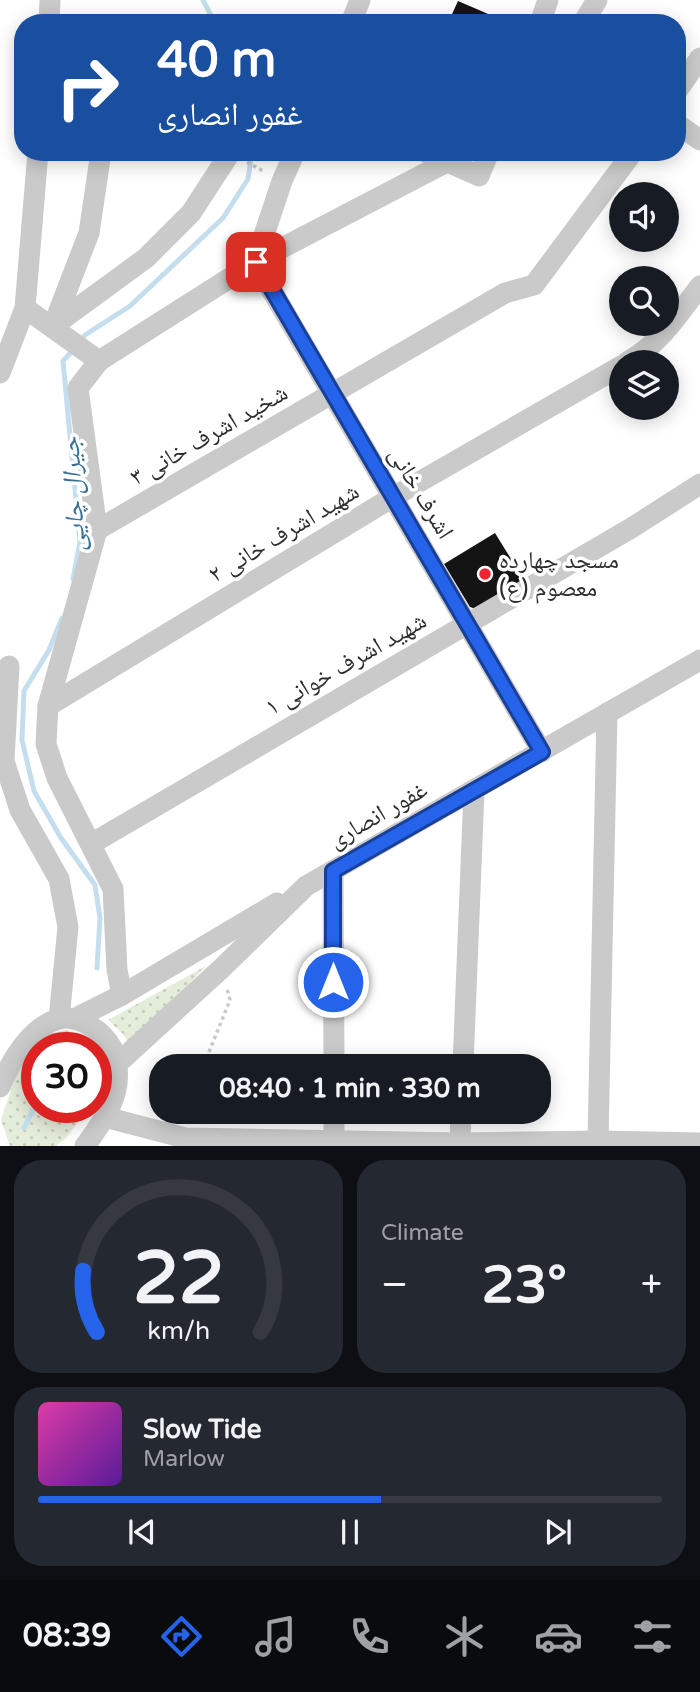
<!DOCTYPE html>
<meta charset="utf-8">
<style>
:root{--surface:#171b24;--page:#242831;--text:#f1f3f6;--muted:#9ea1a6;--line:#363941;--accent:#2563eb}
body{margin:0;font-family:"Varela Round","Noto Naskh Arabic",sans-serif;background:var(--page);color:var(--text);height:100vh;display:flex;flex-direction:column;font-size:26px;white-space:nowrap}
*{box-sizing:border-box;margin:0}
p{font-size:23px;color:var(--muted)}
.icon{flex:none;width:38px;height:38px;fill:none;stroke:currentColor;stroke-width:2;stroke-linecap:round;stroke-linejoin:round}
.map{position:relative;height:1146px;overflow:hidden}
.details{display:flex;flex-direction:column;gap:14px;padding:14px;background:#0d0f14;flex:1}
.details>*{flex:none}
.guide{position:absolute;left:14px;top:14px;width:672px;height:147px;border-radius:28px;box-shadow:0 4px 18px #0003;background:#1a4fa0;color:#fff;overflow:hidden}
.buttons{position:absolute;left:609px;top:182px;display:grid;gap:14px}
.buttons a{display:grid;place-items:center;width:70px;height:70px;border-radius:50%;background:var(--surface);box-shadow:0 4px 18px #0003;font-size:35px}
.speed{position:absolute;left:21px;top:1032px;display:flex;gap:14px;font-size:35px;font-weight:700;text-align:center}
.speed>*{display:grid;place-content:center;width:91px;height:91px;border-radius:50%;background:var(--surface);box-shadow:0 4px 18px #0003;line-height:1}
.speed .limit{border:10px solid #d22;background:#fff;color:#111}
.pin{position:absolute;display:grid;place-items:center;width:60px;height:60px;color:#fff;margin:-30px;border-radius:14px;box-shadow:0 4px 10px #0006}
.me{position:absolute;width:77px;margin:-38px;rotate:0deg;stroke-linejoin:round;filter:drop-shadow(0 0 5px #0008)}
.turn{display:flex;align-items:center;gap:24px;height:147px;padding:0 28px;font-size:32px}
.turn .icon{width:91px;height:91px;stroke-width:2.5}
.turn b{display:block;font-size:49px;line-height:60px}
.big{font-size:52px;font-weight:700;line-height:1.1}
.details .tile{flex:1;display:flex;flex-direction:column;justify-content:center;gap:10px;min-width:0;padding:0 24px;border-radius:28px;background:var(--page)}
.details .dial{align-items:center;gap:0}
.dial svg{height:182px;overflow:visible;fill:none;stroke:var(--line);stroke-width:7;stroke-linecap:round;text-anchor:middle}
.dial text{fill:var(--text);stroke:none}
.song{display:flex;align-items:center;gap:21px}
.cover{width:84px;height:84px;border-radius:10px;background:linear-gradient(135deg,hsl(320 70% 55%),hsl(270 70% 35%))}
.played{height:7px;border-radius:4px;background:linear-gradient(90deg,var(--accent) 55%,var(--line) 55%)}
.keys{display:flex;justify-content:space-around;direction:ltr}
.heat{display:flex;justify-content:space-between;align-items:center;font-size:38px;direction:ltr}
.details .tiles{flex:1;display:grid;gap:14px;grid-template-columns:1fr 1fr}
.tile:last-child{grid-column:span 2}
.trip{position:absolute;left:149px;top:1054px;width:402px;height:70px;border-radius:28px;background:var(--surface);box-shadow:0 4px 18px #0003;font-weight:700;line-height:70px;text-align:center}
.menu{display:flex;height:112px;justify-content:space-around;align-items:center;background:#090b0e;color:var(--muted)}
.menu .icon{width:49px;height:49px}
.menu .selected{color:var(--accent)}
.menu b{font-size:32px;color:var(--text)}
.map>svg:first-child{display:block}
.grass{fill:url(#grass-dots)}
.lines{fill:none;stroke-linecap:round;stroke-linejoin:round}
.stream{stroke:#c4deee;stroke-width:5}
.building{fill:#141414}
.path{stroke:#cacaca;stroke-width:3.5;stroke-dasharray:3.5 3.5;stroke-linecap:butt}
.minor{stroke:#cacaca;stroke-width:21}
.route-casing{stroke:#184099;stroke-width:18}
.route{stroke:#2563eb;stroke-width:12}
.poi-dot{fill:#f12332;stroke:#fff;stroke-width:2.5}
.labels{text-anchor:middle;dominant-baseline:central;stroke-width:7;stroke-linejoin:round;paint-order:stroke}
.street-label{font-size:24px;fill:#2d2d2d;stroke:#fff}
.poi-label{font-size:24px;fill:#2d2d2d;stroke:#fff;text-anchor:start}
.water-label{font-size:26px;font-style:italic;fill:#367095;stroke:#fff}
</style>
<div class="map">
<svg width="700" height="1146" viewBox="0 0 700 1146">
<defs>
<pattern id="grass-dots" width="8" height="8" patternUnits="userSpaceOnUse" patternTransform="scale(1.75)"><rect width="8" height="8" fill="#e4ecda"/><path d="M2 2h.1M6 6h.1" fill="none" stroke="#c4cbbb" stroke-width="1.8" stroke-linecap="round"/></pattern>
</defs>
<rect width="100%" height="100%" fill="#fff"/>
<g class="grass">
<path d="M206,966L131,1046L122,1033L108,1020Z"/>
<path d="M66,1030L84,1038L93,1048H37V1108H89L66,1138L56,1146H10L1,1120L15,1078L35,1045L48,1034Z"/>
</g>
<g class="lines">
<g class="stream">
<path d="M203,0L215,23"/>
<path d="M80,341L85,335L130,306L223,218L248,179L252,152"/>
<path d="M73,579L80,542L63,361L74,349"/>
<path d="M62,618L49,650L24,691L22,740L34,791L61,838L95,885L100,918L97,968"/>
<path d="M24,1128L37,1102"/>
</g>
</g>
<g class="building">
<path d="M458,1L509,23H448Z"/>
<path d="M495,533L526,583L479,610L470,607L444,564Z"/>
</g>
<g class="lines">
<g class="path">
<path d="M247,162L265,172"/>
<path d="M209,1066V1052L230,1000L227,988"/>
<path d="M195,1121L200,1111"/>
</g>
<g class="minor">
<path d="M49,23L50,0"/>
<path d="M351,23L360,0"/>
<path d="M540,23L548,0"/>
<path d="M583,23L597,0"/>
<path d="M677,91L700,58"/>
<path d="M677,124L700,140"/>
<path d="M425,152L479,176L489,152"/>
<path d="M255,262L542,752"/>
<path d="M255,262L282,181L295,152"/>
<path d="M25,308L99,361L78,388L97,530L48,706L46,744L57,778L113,889L117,970L122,995"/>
<path d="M53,326L146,258L191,213L230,153L228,152"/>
<path d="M53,326L89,233L101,152"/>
<path d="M99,361L255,262L445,163"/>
<path d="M627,362C660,344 678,315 700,286"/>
<path d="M0,373L25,308L38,152"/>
<path d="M97,530L505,293L534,285L633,152"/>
<path d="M9,666L4,761L20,810L59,879L68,927L59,1019"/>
<path d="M48,706L393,497L621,366"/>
<path d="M91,844L633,527L700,484"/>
<path d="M333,871L334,1066"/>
<path d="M74,1019L122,995L277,903"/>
<path d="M117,1064L222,968L306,886L700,660"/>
<path d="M463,1066L474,791"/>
<path d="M0,1087C11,1061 29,1028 58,1019C78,1014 102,1030 112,1048C118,1058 118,1073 117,1084C114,1107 98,1128 85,1146"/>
<path d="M334,1111V1141"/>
<path d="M105,1117L185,1138L460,1143L598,1141L700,1143"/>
<path d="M598,1141L607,713"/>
<path d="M460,1143L461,1111"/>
</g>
</g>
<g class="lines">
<defs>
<path id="route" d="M256,262L542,752L333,871V982"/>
</defs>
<use href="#route" class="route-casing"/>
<use href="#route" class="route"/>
</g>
<circle class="poi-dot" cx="485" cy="574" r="7"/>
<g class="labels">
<g class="street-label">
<text transform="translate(209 435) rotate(-30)">شخید اشرف خانی ۳</text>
<text transform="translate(421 493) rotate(59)">اشرف خانی</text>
<text transform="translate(284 533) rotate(-31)">شهید اشرف خانی ۲</text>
<text transform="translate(346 664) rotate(-30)">شهید اشرف خوانی ۱</text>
<text transform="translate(378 815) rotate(-30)">غفور انصاری</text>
</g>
<g class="poi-label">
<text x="499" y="560">مسجد چهارده<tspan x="499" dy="28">معصوم (ع)</tspan></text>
</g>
<g class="water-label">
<text transform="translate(73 494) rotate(-93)">جیرال چایی</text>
</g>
</g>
</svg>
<div class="buttons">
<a><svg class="icon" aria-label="sound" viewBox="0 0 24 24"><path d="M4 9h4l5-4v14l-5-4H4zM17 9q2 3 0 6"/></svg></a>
<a><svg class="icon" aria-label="search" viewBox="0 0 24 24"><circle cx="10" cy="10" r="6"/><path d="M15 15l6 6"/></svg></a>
<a><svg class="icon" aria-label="layers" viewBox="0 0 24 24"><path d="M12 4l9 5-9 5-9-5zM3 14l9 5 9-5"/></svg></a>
</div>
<div class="speed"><div class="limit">30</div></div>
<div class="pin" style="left:256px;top:262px;background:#d93025"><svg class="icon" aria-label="arrive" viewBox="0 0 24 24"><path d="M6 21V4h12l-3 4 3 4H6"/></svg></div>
<svg class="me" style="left:333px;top:982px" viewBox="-20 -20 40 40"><circle r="17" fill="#2563eb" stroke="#fff" stroke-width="3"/><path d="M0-11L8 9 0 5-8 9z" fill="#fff"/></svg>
<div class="trip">08:40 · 1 min · 330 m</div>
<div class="guide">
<div class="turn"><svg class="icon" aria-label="right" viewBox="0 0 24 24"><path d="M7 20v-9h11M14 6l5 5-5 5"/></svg><div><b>40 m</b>غفور انصاری</div></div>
</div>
</div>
<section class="details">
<div class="tiles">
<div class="tile dial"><svg viewBox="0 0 100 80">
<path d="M14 69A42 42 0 1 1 86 69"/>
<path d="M14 69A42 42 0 0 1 8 42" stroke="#2563eb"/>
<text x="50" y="56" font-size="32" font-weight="700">22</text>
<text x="50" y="72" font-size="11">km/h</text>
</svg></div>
<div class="tile"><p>Climate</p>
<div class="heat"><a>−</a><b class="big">23°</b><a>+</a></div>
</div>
<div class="tile">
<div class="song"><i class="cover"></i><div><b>Slow Tide</b><p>Marlow</p></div></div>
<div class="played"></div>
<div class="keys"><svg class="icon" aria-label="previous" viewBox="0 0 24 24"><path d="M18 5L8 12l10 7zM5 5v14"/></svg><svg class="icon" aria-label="pause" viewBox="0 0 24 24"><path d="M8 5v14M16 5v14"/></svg><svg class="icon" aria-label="next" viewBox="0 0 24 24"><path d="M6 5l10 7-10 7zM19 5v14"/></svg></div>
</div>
</div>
</section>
<nav class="menu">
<b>08:39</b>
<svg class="icon selected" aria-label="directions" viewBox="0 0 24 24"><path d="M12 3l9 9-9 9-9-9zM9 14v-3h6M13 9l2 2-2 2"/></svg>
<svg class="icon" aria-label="music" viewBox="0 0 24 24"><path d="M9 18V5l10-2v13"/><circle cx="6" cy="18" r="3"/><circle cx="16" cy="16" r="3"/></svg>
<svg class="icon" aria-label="phone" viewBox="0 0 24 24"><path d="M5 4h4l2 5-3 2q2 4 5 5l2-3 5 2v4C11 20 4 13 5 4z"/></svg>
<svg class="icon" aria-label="climate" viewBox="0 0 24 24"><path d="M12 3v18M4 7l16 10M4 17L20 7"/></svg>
<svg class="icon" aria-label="car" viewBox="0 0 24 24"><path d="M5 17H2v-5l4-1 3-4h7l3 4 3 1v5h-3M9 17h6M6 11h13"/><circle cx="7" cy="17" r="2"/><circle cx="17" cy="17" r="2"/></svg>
<svg class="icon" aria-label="filters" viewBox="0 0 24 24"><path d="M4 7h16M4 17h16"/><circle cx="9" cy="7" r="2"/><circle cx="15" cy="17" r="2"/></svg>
</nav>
